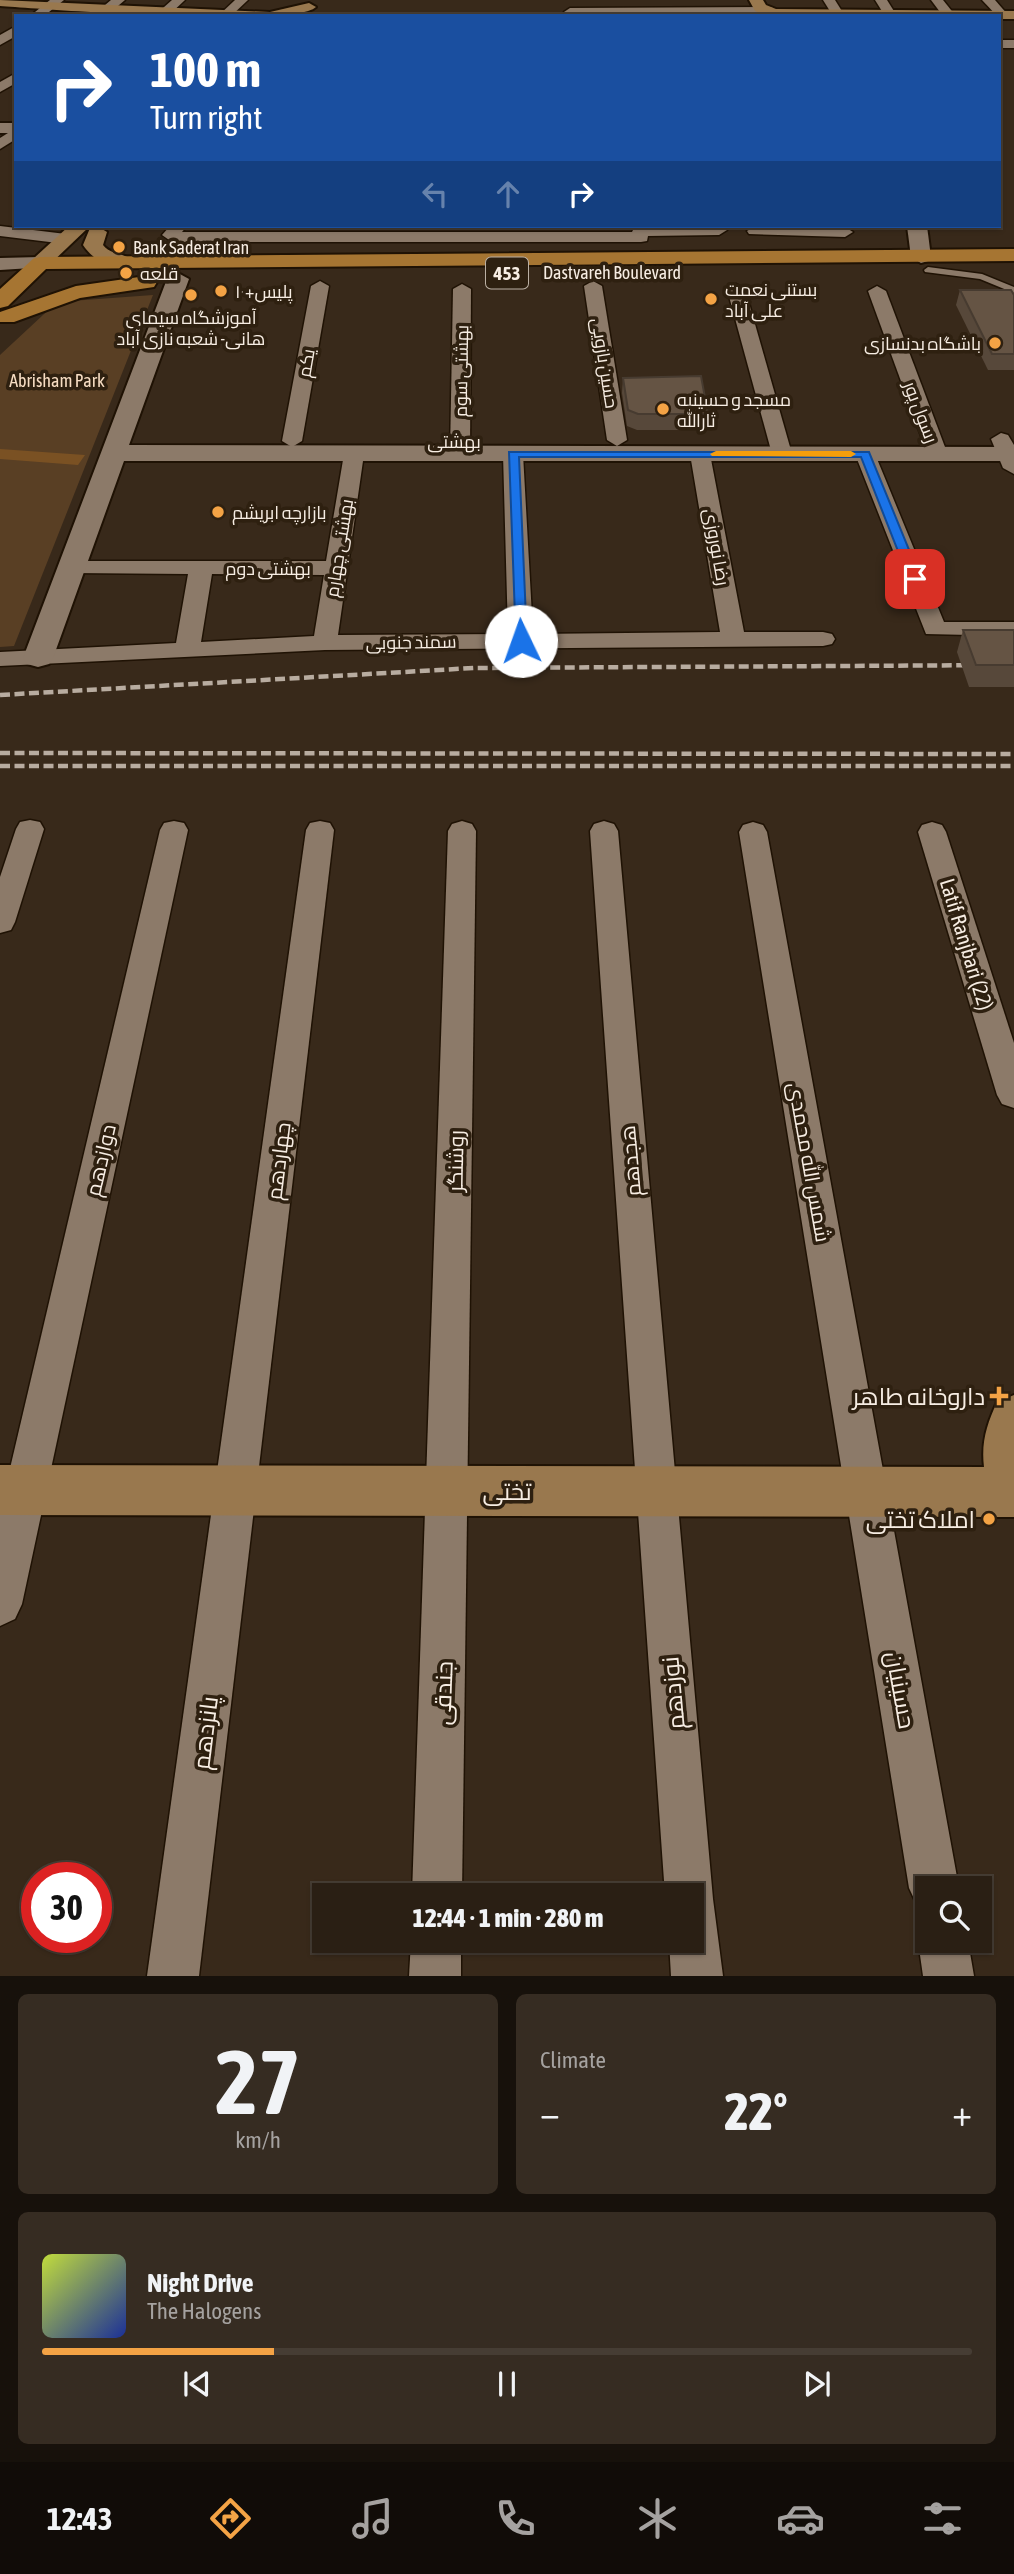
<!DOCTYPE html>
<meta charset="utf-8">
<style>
:root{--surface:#2a1f14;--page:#362c22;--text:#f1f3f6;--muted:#a5a2a0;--line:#463d34;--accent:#f4a345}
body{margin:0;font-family:"Asap Condensed",Cairo,sans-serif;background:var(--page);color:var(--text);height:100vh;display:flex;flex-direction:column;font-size:26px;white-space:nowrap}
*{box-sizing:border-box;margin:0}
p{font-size:23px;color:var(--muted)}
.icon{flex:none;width:38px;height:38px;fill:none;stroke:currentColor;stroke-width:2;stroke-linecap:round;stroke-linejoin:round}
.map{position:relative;height:1976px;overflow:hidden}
.sheet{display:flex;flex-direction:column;gap:18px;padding:18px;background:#17110b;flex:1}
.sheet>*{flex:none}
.guide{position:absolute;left:14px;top:14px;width:987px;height:214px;border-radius:0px;box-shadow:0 2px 5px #0004,0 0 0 2px var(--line);background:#1a4fa0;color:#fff;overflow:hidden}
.buttons{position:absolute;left:915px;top:1876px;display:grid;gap:14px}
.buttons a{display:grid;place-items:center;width:77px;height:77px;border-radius:0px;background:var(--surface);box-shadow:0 2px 5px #0004,0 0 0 2px var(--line);font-size:35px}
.speed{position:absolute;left:21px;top:1862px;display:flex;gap:14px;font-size:35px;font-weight:700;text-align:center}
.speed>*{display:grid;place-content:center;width:91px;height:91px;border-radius:50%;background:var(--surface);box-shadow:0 2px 5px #0004,0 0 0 2px var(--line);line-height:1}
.speed .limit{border:10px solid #d22;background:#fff;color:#111}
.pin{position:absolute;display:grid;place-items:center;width:60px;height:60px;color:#fff;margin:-30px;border-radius:14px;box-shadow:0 4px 10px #0006}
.me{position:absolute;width:77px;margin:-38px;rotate:357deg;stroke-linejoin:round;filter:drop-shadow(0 0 5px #0008)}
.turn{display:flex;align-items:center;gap:24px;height:147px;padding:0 21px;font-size:32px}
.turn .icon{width:91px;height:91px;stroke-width:2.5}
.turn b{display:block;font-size:49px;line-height:60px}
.lanes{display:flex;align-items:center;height:66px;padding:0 21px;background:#0003;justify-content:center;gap:35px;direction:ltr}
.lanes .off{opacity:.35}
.big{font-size:52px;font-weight:800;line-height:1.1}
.sheet .widget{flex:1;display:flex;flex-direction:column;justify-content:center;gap:10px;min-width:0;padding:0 24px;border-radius:10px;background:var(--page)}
.sheet .dial{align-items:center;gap:0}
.dial b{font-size:91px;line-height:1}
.song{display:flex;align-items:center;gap:21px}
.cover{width:84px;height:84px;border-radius:10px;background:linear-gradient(135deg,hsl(70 70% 55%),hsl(230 70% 35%))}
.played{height:7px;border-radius:4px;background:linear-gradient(90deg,var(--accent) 25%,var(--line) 25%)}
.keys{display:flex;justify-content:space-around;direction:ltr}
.heat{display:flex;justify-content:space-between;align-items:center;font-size:38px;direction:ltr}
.sheet .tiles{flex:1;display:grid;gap:18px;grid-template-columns:1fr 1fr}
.widget:last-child{grid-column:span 2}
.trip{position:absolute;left:312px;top:1883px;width:392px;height:70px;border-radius:0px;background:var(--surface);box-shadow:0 2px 5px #0004,0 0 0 2px var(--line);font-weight:800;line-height:70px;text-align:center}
.menu{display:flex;height:112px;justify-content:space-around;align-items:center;background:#110c08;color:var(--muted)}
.menu .icon{width:49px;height:49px}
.menu .current{color:var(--accent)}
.menu b{font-size:32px;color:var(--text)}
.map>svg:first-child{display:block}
.green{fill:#593f24}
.water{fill:#7a5123}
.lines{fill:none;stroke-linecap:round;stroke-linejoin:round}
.service-casing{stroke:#1f1204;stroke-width:3}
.minor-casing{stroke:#1f1204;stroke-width:3}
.tertiary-casing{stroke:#1f1204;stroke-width:4}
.secondary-casing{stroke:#1f1204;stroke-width:4}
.primary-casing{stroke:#1f1204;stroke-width:4}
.service{fill:#8c7a69;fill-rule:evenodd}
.minor{fill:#8c7a69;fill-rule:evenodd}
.tertiary{fill:#8c7a69;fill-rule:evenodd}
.secondary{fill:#99784e;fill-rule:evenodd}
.primary{fill:#a67532;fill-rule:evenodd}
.rail{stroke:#b8aca0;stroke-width:4.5;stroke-dasharray:10 4.5;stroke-linecap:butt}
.wall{fill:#57483a}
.building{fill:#655444;stroke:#473b30;stroke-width:2}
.route{fill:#1a73e8;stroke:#114b97;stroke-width:2}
.slow{fill:#f59e0b}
.poi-dot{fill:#f4a345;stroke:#2e2010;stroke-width:2.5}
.labels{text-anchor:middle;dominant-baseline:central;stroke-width:7;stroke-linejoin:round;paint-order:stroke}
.far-poi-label{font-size:18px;fill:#f7ede3;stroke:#2e2010;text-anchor:start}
.far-street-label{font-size:18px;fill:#f7ede3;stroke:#2e2010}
.far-park-label{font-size:18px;fill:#f7ddc3;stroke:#2e2010}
.shield{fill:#2e2010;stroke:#bbb0a4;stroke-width:2}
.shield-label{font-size:19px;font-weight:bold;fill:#f7ede3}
.street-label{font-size:21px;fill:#f7ede3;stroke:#2e2010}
.near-poi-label{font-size:24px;fill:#f7ede3;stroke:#2e2010;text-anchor:end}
.near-street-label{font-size:24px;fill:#f7ede3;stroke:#2e2010}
</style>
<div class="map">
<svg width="1014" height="1976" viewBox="0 0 1014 1976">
<rect width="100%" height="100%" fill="#38291a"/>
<path class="green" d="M153,295L14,646L0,647V355L57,302Z"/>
<path class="water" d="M0,449L85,455L78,465L0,459Z"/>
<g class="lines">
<defs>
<path id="service" d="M928,267L982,274L1014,287V293L980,279L925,272L924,270Z"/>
<g id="minor">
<path d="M50,0H64L44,16H30Z"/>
<path d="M111,0H125L106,16H92Z"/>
<path d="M172,0H185L168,16H154Z"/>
<path d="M235,0H248L231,16H218Z"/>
<path d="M823,0H835L845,16H833Z"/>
<path d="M875,0H887L897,16H885Z"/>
<path d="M931,0H943L955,15L943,16Z"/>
<path d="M982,0H995L1008,15L999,18Z"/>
<path d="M769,7L773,8V14L570,16L564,12L570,8Z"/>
<path d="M16,26V36L0,45V35Z"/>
<rect x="999" y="40" width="15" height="8"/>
<path d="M16,73V83L0,92V82Z"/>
<path d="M16,128V139L0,149V138Z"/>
<path d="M0,226L66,234L74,239L66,244L0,236Z"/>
<path d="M170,226H187L182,232H632L634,228C661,221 694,226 722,226L727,230L719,235L648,236L647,241L641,242H172L162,235Z"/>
<path d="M755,226L845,227L853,232L845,237L749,234L747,231Z"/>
<path d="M320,281L329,286L302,441L292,447L282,441L311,286Z"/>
<path d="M593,281L602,286L627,440L617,446L607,440L584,286Z"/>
<path d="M462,284L471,289L470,454L460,460L450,454L453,289Z"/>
<path d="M736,284L745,289L792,454L789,458H775L772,454L727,289Z"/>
<path d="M877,286L886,291L948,455L945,459L938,461L928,455L868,291Z"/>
<path d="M1001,433L1008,435L1014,445V474L1003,468L991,439Z"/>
<path d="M354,448L364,454L338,635L508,634L503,454L513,448L523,454L533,634L720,632L690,454L700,448L710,454L744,632H823L832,634L835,639L832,644L823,646L325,650L0,666V652L176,643L188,574L71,573L63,571L59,566L63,561H326L344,454ZM212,574L324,575L314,636L201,642Z"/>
<path d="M865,448L875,454L944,622H1014V636L926,634L855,454Z"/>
<path d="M30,820L40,822L44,829L15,922L11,930L0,933V877L16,829L20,822Z"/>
<path d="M174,821L184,823L188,830L22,1604L15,1619L0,1626V1511L160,830L164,823Z"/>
<path d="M320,821L330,823L334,830L199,1976H147L306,830L310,823Z"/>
<path d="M462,821L472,824L476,831L462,1895H412L448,831L452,824Z"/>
<path d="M604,821L614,824L618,831L713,1899L723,1976H671L669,1941H691V1895H665L590,831L594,824Z"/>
<path d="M753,822L763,825L767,832L959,1888H928V1910L917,1905L909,1888L739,832L743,825Z"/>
<path d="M932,822L942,825L946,832L1014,1043V1108L1002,1104L997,1095L918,832L922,825Z"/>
<path d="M928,1922V1941H968L974,1976H923L918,1941Z"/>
<path d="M411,1941H461V1976H409Z"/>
</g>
<g id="tertiary">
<rect x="0" y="123" width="16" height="10"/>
<path d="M907,226H927L931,257L928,261L921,263L911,257Z"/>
<path d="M40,257L50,263L47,267L0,270V258Z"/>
<path d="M178,273L189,279L129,445L1008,447L1014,449V461H124L53,658L49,664L38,667L27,664L23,658L167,279Z"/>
</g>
<g id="secondary">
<path d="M0,0L270,12L309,3L316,7C293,29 46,9 0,6Z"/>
<path d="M749,0H763L766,5L776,9L1014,11V19H999V16H768L755,11Z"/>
<path d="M69,226H90L47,267H33L30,263L33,259Z"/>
<path d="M97,226L107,232L103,245C111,256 126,252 133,262L130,266C111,271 93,260 83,245L90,228Z"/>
<path d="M1014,1395V1517L0,1515V1465L984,1467C981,1442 987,1424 997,1402Z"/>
</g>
<g id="primary">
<path d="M1014,249V261L46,269L8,306L0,308V289L33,259L40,257Z"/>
<path d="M146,276L157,282L154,287L80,298L14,322H0V312L76,286Z"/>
</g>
</defs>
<use href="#service" class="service-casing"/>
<use href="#minor" class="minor-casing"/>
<use href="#tertiary" class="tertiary-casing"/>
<use href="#secondary" class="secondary-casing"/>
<use href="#primary" class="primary-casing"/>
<use href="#service" class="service"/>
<use href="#minor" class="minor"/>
<use href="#tertiary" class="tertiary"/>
<use href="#secondary" class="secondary"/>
<use href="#primary" class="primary"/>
<g class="rail">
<path d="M0,695L474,668L1014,665"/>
<path d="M0,753L1014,754"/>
<path d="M0,766H1014"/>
</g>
</g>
<g class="wall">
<path d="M960,290L1014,295V370H988L956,305Z"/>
<path d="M623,378L708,414L707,430H637L627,426L622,393Z"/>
<path d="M963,630H1014V687H969L957,652Z"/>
</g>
<g class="building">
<path d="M960,290H1011L1014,295V354H992Z"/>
<path d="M701,376L708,414H638L628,410L623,378Z"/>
<path d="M963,630H1014V665H976Z"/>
</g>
<path class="route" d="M509,452H869L921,579L915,583L909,579L861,457H519L527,641L516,644Z"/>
<path class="slow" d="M716,451H851L856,454L851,457L712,456L710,454Z"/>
<g class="poi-dot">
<circle cx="119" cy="247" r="7"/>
<circle cx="126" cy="273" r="7"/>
<circle cx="221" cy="291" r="7"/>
<circle cx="191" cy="295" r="7"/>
<circle cx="711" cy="299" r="7"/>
<circle cx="995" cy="343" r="7"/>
<circle cx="663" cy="409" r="7"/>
<circle cx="218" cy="512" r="7"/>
<path d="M995.5 1385.5h7v7h7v7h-7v7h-7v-7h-7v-7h7z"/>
<circle cx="989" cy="1519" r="7"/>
</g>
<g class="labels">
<g class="far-poi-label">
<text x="133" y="247">Bank Saderat Iran</text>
<text x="140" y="273">قلعه</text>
<text x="725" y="289">بستنی نعمت<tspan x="725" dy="21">علی آباد</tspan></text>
<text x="235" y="291">پلیس+۱۰</text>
<text x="191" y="317" text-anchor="middle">آموزشگاه سیمای<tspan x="191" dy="21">هانی- شعبه نازی آباد</tspan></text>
<text x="981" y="343" text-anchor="end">باشگاه بدنسازی</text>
<text x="677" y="399">مسجد و حسینیه<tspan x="677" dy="21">ثارالله</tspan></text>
<text x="232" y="512">بازارچه ابریشم</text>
</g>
<g class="far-street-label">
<text x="612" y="272">Dastvareh Boulevard</text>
<text transform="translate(306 363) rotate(-80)">یکم</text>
<text transform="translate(605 363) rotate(81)">حسین بازویی</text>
<text transform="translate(461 371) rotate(-89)">بهشتی سوم</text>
<text transform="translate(921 412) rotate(69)">رسول پور</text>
<text x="454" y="441">بهشتی</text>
<text transform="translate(717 547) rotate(80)">رضا نوروزی</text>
<text transform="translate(339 548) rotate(-81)">بهشتی چهارم</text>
<text x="268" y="568">بهشتی دوم</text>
<text transform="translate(411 642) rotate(-1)">سمند جنوبی</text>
</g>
<g class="far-park-label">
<text x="57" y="380">Abrisham Park</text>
</g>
<rect class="shield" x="486" y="257.5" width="42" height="31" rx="5"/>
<g class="shield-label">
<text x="507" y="273">453</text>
</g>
<g class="street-label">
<text transform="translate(967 944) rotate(73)">Latif Ranjbari (22)</text>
<text transform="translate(100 1160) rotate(-77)">دوازدهم</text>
<text transform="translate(278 1161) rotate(-83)">چهاردهم</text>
<text transform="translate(455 1161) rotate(-89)">روشنگر</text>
<text transform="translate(630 1161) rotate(-95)">هجدهم</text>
<text transform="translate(810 1162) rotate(80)">شمس الله محمدی</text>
</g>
<g class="near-poi-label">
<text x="985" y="1396">داروخانه طاهر</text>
<text x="975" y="1519">املاک تختی</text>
</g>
<g class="near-street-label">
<text x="507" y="1491">تختی</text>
<text transform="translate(901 1690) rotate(80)">حسینیان</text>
<text transform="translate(443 1693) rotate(-88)">جندقی</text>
<text transform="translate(673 1693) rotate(-95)">نوزدهم</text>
<text transform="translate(205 1733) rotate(-83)">پانزدهم</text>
</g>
</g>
</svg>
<div class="buttons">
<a><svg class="icon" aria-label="search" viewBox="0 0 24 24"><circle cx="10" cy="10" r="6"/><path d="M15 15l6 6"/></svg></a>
</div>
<div class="speed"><div class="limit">30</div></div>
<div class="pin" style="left:915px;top:579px;background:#d93025"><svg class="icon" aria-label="arrive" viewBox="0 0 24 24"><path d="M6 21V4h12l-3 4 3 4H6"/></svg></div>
<svg class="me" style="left:521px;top:641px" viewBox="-20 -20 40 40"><circle r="19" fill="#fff"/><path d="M0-13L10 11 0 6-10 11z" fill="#1a73e8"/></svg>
<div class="trip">12:44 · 1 min · 280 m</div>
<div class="guide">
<div class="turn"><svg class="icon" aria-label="right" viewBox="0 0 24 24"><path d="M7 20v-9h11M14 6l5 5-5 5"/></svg><div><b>100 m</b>Turn right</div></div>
<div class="lanes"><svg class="icon off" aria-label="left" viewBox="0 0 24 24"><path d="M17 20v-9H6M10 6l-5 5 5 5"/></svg><svg class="icon off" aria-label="ahead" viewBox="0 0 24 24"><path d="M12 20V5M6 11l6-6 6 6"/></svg><svg class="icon" aria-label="right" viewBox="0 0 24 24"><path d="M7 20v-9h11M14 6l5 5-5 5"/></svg></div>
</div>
</div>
<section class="sheet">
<div class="tiles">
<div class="widget dial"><b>27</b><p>km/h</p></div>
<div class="widget"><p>Climate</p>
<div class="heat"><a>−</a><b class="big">22°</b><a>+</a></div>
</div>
<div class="widget">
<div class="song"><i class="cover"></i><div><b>Night Drive</b><p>The Halogens</p></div></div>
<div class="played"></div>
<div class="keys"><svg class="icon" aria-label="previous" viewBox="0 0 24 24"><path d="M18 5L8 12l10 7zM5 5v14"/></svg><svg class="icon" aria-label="pause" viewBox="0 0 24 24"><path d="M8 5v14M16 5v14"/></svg><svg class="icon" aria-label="next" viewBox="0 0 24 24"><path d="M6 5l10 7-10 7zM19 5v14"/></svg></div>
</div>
</div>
</section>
<nav class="menu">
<b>12:43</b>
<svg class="icon current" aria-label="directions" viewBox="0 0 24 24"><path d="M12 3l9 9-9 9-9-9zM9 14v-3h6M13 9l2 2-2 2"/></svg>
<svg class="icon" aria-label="music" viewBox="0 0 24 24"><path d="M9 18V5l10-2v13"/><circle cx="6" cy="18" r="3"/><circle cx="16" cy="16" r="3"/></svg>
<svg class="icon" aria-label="phone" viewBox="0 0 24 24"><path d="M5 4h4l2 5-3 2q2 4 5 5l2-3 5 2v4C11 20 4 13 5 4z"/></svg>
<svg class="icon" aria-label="climate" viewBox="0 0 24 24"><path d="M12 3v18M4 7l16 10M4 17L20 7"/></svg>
<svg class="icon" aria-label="car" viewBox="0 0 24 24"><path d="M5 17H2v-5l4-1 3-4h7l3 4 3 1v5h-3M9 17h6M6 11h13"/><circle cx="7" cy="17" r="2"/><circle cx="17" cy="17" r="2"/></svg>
<svg class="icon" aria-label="filters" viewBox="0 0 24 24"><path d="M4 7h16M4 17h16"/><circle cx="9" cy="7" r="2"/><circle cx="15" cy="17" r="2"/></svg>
</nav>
